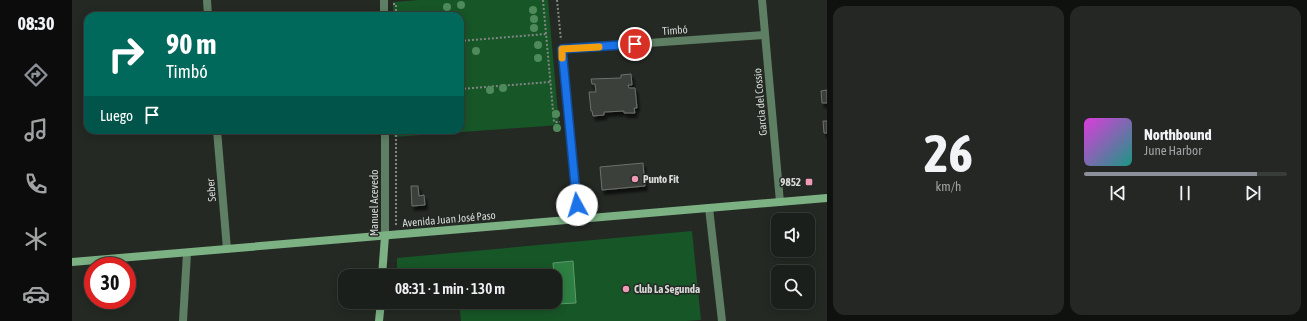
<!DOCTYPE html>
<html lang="es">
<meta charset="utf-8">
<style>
:root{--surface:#1b1f1b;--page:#242724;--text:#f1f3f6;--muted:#a0a2a3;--line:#393d3a;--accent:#8c9099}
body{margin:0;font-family:"Asap Condensed",sans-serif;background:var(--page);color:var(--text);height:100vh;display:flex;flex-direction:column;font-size:15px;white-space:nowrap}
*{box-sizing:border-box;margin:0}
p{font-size:13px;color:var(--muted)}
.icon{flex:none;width:22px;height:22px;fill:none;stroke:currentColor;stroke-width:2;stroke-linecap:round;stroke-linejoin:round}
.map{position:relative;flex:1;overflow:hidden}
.details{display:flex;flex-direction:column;gap:6px;padding:6px;background:#0f110f;width:480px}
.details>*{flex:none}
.hud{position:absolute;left:12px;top:12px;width:380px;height:122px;border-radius:12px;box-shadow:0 2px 10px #0003,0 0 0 1px var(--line);background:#00695c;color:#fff;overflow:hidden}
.fabs{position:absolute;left:699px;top:213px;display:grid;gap:8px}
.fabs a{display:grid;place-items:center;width:44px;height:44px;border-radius:8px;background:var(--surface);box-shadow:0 2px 10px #0003,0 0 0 1px var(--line);font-size:20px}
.speed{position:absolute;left:12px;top:257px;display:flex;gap:8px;font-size:20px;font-weight:700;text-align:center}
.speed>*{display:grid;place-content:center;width:52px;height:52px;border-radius:50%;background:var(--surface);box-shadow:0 2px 10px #0003,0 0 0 1px var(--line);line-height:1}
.speed .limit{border:6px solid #d22;background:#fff;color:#111}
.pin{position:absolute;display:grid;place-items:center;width:34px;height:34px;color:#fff;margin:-17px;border:2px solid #fff;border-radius:50%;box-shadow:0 1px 4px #0007}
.me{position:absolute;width:44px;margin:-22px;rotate:354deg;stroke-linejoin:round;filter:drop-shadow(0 0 3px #0008)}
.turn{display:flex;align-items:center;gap:14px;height:84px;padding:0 16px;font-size:18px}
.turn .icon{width:52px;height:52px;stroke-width:2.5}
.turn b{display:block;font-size:28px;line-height:34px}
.then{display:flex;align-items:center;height:38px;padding:0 16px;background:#0003;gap:8px;font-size:15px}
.details .card{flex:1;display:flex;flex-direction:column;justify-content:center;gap:6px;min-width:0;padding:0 14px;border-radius:12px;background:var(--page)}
.details .dial{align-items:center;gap:0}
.dial b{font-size:52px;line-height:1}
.song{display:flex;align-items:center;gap:12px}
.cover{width:48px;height:48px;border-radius:6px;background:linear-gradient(135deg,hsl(300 70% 55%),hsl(170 70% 35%))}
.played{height:4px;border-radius:2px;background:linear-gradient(90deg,var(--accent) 85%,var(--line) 85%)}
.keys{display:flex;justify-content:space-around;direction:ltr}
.details .tiles{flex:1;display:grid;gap:6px;grid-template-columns:repeat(2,1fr)}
.trip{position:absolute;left:266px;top:269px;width:224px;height:40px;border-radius:12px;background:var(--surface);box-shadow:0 2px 10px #0003,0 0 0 1px var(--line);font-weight:600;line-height:40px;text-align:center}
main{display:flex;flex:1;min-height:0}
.tab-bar{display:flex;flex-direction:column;width:72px;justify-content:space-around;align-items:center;background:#0b0c0b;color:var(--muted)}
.tab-bar .icon{width:28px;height:28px}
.tab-bar .active{color:var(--accent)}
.tab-bar b{font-size:18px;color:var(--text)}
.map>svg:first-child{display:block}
.green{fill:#175627}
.water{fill:#2d8041;stroke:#5f9a6d}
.building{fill:#3a3f3b;stroke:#6b716c;filter:url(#shadow)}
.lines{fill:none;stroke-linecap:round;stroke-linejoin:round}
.path{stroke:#828682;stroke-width:2;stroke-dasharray:2 2;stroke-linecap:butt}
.street{stroke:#5e7f63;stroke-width:8}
.secondary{stroke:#7cb184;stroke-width:8}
.tree{fill:#4f8b5a}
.route-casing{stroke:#114b97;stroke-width:10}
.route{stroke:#1a73e8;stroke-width:7}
.slow{stroke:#f59e0b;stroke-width:7}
.poi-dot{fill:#f09ab6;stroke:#242924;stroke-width:1.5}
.labels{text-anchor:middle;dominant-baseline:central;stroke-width:3;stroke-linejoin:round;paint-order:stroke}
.street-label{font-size:11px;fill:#d5d8d5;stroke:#242924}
.poi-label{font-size:11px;font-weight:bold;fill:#d5d8d5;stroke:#242924;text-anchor:start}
</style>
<main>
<nav class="tab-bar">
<b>08:30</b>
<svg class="icon active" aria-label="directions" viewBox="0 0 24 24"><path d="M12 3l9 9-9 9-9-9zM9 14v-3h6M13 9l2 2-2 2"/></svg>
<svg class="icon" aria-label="music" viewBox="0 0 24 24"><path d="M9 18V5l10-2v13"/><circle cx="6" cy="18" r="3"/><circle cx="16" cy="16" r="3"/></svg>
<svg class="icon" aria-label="phone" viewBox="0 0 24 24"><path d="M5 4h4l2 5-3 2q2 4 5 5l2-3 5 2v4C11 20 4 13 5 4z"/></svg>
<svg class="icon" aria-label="climate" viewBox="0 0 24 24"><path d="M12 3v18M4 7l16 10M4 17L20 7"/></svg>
<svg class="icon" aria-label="car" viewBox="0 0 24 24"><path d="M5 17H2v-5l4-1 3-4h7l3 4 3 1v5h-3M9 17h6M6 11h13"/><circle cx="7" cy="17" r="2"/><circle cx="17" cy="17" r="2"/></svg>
</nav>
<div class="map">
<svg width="755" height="321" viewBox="0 0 755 321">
<defs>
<filter id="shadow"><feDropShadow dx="2.5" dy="4.5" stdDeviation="1" flood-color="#0009"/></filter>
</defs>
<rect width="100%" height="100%" fill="#242924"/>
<g class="green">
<path d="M347,0H476L487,125L322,137V130H388V16H321V2Z"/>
<path d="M620,231L629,320L614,321H389L387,302H483V276H325V258Z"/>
</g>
<path class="water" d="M501,261L504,303L485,304L481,263Z"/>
<g class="building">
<path d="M559,74L560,85H556L557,88H563L565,108H562L563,113H552V111L532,112V115L521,116L520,111H519L517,92H524L523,84H520L519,79L549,78V75Z"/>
<path d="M755,90V103H750L749,91Z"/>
<path d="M751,121H755V133H752Z"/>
<path d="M571,163L573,186L530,190L528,167Z"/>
<path d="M339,186H346L347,196L352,195L353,205L340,206Z"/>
</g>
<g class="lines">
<g class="path">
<path d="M471,0L482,122H488"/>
<path d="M485,0L489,40"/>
<path d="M321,4H324V16"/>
<path d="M388,41L474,34"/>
<path d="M388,89L478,82"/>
<path d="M324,225V130"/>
</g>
<g class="street">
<path d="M135,0L136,16"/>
<path d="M312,0V16"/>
<path d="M690,0L708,202"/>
<path d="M145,130L155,249"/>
<path d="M313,130V236"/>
<path d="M637,208L650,321"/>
<path d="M507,219L490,49L693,35"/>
<path d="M111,321L115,253"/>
</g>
<g class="secondary">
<path d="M0,262L755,198"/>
<path d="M310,276L313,236"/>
<path d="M307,321L309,302"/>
</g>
</g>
<g class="tree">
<circle cx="389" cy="5" r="4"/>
<circle cx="375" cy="7" r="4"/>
<circle cx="461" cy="10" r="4"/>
<circle cx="462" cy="19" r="4"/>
<circle cx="462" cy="28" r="4"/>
<circle cx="466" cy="45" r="4"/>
<circle cx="404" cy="51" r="4"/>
<circle cx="466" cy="58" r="4"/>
<circle cx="431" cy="88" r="4"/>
<circle cx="418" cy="90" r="4"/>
<circle cx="484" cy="114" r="4"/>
<circle cx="485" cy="128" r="4"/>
</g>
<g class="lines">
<defs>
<path id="route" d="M505,205L490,49L563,44"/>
</defs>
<use href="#route" class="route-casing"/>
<use href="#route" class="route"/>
<path class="slow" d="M490,58V49L527,47"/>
</g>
<g class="poi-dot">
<circle cx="563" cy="179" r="4"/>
<rect x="733" y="178" width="8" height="8" rx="2"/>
<circle cx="554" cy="289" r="4"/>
</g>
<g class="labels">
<g class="street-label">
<text transform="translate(603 30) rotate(-4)">Timbó</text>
<text transform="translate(688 102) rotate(-95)">García del Cossio</text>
<text transform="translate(139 190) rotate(-95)">Seber</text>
<text transform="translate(302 203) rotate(-90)">Manuel Acevedo</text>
<text transform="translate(377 219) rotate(-5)">Avenida Juan José Paso</text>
</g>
<g class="poi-label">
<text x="571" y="179">Punto Fit</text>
<text x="729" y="182" text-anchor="end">9852</text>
<text x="562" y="289">Club La Segunda</text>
</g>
</g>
</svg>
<div class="fabs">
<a><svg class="icon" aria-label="sound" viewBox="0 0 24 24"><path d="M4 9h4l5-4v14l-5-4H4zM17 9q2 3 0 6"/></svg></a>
<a><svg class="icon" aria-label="search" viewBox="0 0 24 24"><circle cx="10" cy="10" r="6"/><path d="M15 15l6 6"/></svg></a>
</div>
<div class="speed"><div class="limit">30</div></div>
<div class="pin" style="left:563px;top:44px;background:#d93025"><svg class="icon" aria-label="arrive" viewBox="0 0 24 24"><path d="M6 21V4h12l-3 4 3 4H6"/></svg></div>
<svg class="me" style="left:505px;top:205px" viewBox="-20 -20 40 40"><circle r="19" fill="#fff"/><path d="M0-13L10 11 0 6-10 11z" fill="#1a73e8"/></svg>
<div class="trip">08:31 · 1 min · 130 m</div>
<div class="hud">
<div class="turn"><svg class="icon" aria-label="right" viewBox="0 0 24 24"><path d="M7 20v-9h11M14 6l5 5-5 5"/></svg><div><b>90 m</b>Timbó</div></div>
<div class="then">Luego<svg class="icon" aria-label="arrive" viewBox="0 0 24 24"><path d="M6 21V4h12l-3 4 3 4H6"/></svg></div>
</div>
</div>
<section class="details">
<div class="tiles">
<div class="card dial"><b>26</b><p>km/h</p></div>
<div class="card">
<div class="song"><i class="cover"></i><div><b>Northbound</b><p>June Harbor</p></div></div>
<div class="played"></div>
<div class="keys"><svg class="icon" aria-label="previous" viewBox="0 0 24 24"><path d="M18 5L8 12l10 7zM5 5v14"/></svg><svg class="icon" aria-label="pause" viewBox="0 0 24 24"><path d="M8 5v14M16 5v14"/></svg><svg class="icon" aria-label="next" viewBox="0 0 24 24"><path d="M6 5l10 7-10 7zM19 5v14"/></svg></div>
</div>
</div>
</section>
</main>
